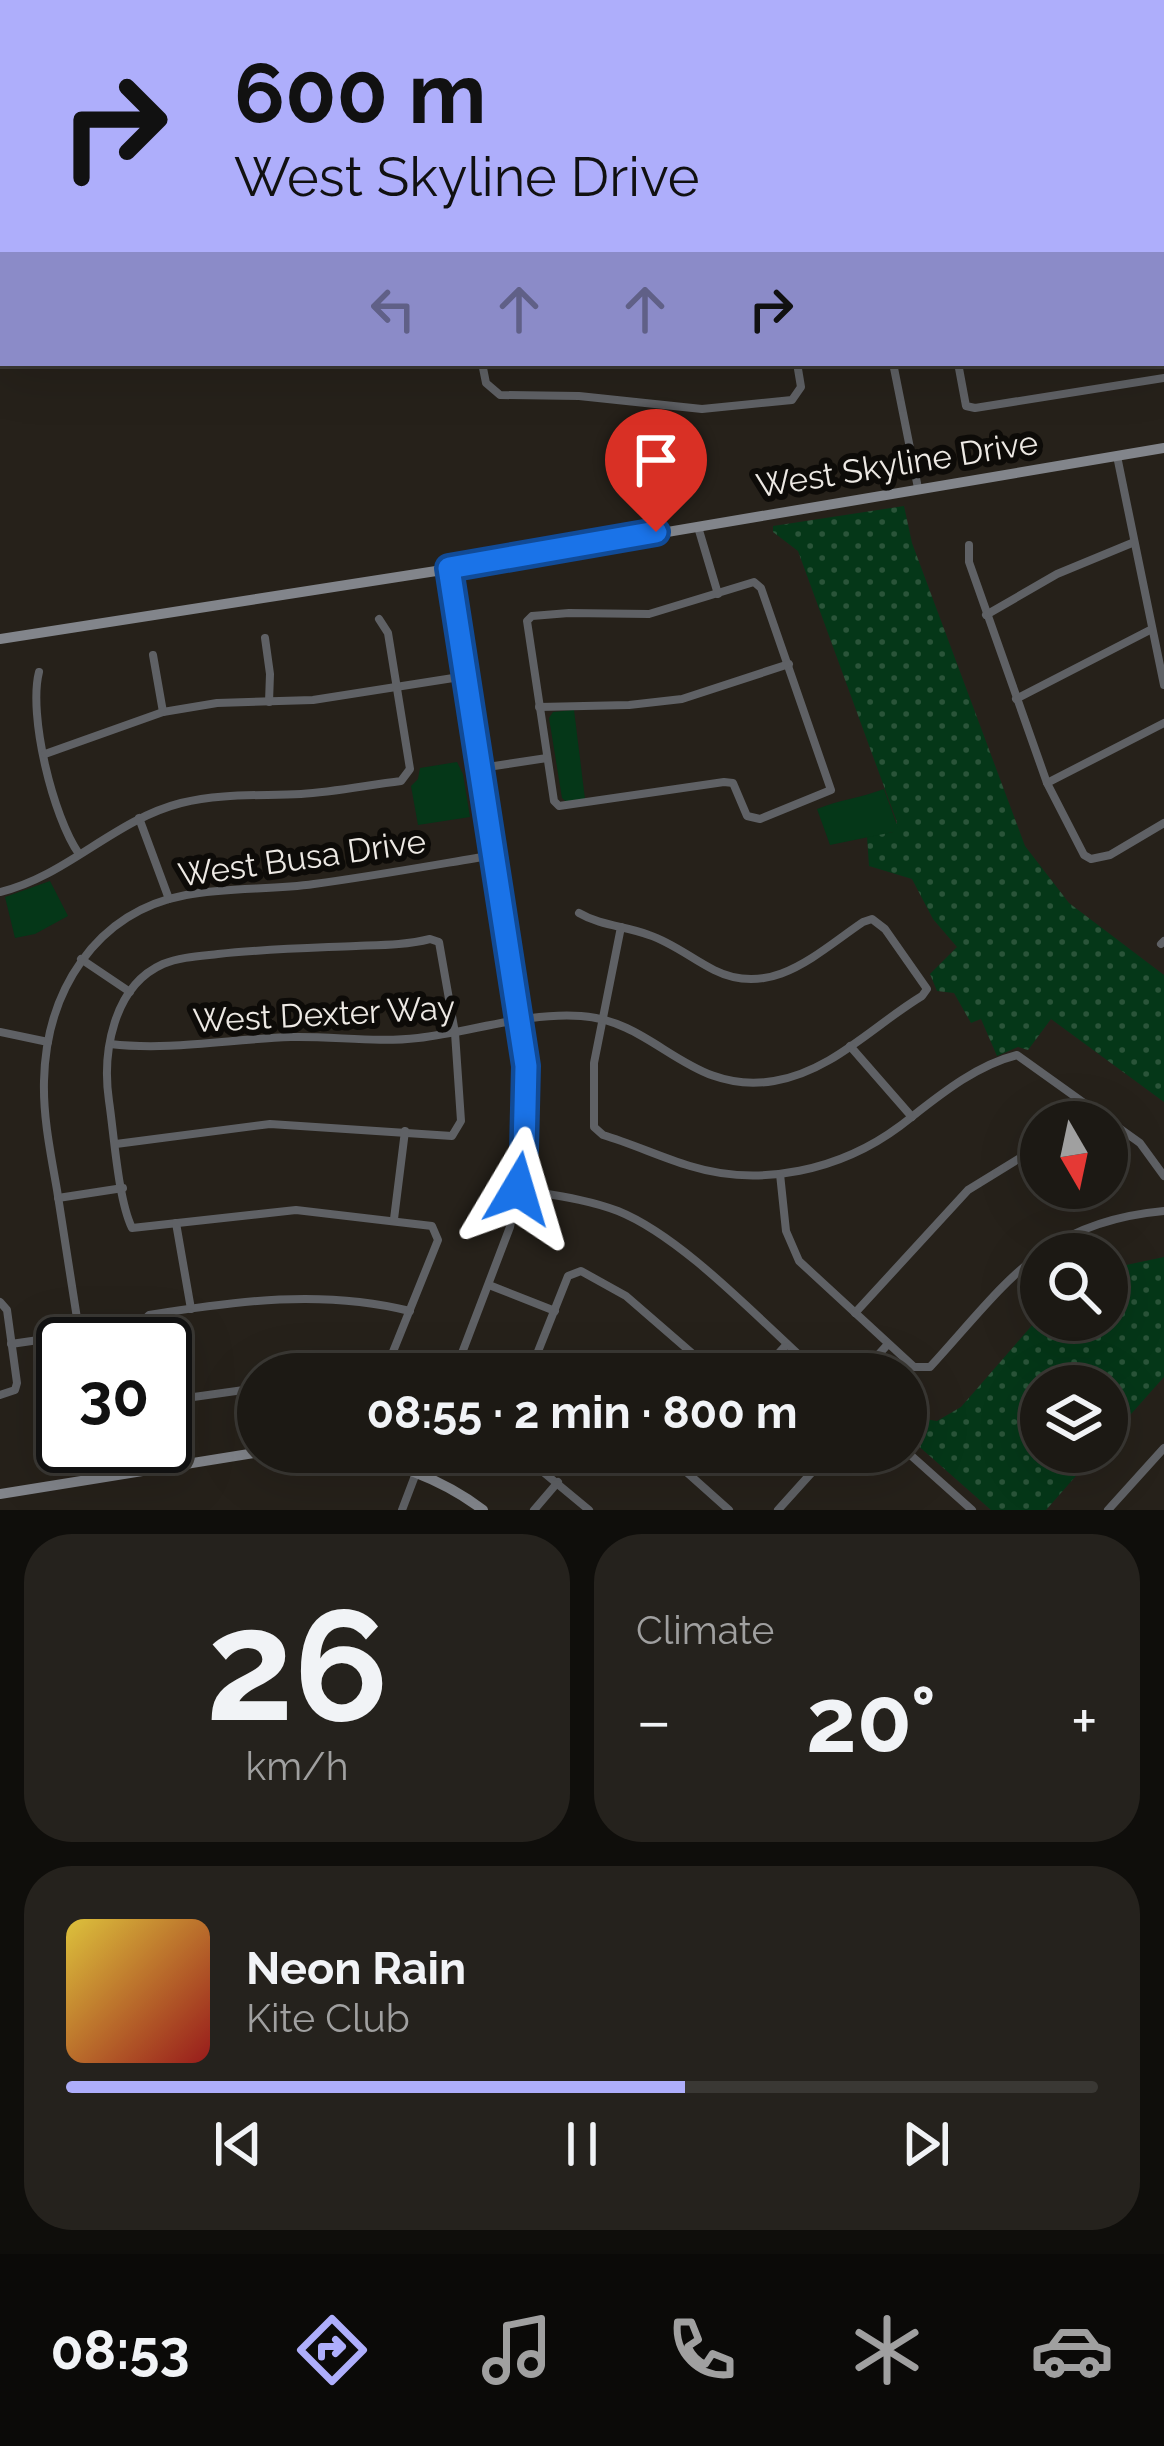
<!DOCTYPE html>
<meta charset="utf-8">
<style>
:root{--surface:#1c1914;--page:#25221d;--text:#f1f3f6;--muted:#a0a0a0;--line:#3a3834;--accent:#aeaefb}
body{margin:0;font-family:Raleway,sans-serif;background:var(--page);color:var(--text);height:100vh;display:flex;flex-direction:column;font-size:45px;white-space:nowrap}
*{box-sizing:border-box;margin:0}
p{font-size:39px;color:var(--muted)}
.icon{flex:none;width:66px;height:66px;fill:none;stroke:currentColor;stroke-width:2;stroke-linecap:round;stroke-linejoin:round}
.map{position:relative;height:1510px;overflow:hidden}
.side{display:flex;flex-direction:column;gap:24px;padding:24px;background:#0f0e0b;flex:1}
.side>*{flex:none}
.guide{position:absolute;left:0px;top:0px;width:1164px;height:366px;box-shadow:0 12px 48px #0002,0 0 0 3px var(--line);background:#aeaefb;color:#111;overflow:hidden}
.needle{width:78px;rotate:171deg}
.fabs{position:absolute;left:1020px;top:1101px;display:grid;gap:24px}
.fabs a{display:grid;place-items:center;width:108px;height:108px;border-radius:50%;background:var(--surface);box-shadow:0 12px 48px #0002,0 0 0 3px var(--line);font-size:60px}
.speed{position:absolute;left:36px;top:1317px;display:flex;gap:24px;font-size:60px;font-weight:700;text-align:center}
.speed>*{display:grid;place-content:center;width:156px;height:156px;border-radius:50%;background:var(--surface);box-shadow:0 12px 48px #0002,0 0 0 3px var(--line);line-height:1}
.speed .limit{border:6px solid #111;border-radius:18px;background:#fff;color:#111}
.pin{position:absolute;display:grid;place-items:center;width:102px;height:102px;color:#fff;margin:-123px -51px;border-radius:50% 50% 50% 0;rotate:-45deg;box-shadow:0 0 12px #0007}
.pin .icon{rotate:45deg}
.me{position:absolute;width:132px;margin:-66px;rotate:7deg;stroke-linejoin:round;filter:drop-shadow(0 0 9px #0008)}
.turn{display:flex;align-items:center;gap:42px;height:252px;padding:0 36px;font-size:54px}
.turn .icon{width:156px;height:156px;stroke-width:2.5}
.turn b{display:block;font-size:84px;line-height:102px}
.lanes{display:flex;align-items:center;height:114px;padding:0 36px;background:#0003;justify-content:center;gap:60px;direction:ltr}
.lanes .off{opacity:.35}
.big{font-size:90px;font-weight:700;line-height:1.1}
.side .tile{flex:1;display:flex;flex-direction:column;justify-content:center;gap:18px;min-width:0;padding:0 42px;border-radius:48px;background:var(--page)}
.side .dial{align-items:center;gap:0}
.dial b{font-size:156px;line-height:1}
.song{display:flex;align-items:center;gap:36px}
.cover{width:144px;height:144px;border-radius:18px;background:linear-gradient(135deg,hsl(50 70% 55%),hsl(0 70% 35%))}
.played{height:12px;border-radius:6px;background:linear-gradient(90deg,var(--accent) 60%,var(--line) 60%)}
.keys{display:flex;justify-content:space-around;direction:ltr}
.heat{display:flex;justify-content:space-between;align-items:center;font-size:66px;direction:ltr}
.side .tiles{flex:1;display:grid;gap:24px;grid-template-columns:1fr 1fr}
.tile:last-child{grid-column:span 2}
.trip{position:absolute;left:237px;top:1353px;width:690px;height:120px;border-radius:60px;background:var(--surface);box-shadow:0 12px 48px #0002,0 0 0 3px var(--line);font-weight:700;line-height:120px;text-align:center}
.menu{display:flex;height:192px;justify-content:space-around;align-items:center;background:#0b0a08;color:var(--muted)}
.menu .icon{width:84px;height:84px}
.menu .current{color:var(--accent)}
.menu b{font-size:54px;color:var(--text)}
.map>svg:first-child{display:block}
.grass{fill:url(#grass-dots)}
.green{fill:#053718}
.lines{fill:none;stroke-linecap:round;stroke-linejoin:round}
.street{stroke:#5f6165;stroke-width:8}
.secondary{stroke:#82858b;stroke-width:10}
.route-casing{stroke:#114b97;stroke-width:30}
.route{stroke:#1a73e8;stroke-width:21}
.labels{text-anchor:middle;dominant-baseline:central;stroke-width:12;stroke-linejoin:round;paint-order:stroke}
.street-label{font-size:33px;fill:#ede9e4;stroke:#0d0b08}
</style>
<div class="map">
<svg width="1164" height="1510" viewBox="0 0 1164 1510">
<defs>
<pattern id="grass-dots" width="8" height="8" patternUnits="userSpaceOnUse" patternTransform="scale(3)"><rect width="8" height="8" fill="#053718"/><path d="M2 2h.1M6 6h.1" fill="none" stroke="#2a5439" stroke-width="1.8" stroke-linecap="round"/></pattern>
</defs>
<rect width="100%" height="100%" fill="#26211a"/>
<g class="grass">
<path d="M904,506L912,543L1025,846L1069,903L1164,975V1102L1051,1019L1028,1050L1018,1047L997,1056L981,1019L971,1023L954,993L937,991L930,974L957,947L933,919L912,879L869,866L867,836L893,832L897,822L798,551L773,532V526Z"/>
<path d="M1164,1257V1377L1107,1441V1386H1041V1452H1097L1046,1510H991L906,1435V1416L937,1421L961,1407L1041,1315V1320H1107V1269Z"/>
</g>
<g class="green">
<path d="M574,710L585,799L566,802L562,798L549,718L553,712Z"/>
<path d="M457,762L463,774L470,817L418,825L411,786L418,779L420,768Z"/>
<path d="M884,789L898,828L893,832L830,845L817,809C839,800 860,798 884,789Z"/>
<path d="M50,881L68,916L35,934L15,938L5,897Z"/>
</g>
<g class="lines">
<g class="street">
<path d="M404,0L405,3"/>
<path d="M637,0V3"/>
<path d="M1020,0V3"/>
<path d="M1161,192H1164"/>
<path d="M1161,283H1164"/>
<path d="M482,363L486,383L500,395L579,396L702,409L792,400L801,387L797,363"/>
<path d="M893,363L918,488"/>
<path d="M958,363L966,406L975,408L1164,378"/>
<path d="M1117,456L1164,685"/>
<path d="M698,527L718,594"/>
<path d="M969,545V562L1047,783L1084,855L1091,859L1110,855L1164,823"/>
<path d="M449,569L520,1022L526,1108L521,1170L510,1227L454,1374"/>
<path d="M754,582L761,588L831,790L760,819L747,816L733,783L724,782L559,806L554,801L527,621L532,616L569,613L649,614Z"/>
<path d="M986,615L1057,574L1132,543"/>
<path d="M265,638L270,674L269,702"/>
<path d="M153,655L163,712"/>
<path d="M39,672C28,715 53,817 79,854"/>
<path d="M1016,699L1150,630"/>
<path d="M539,707L629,705L682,699L789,664"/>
<path d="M45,754L163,712L217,703L313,700L466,676"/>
<path d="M481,768L547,758"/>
<path d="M1047,783L1164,723"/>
<path d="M139,818L169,899"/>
<path d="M0,892C67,876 114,820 181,803C220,793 261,796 301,794C334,792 368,785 401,781L410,769L388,633L379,619"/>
<path d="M621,927L594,1063V1127L603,1135C633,1144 660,1157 690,1166C761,1188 841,1170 900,1126C935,1099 973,1066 1017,1055L1140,1143L1164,1176"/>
<path d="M1161,944L1164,941"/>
<path d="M81,959L130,992"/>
<path d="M0,1032L48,1042"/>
<path d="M110,1044C171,1051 230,1039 291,1037C334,1036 376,1043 418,1038C471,1032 528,1012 581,1016C657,1021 688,1095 774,1081C831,1072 874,1025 922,996L927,989L885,929L872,919L863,922C817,953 772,999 714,970C692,959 673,943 649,935C626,926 601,926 579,913"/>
<path d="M850,1046L912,1117"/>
<path d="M1085,1122L1095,1110"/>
<path d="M116,1144L270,1124L452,1136L461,1121L455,1033L439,942L430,939C406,945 381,945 356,946C310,948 264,949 218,954C200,956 180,957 163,964C113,986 102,1053 109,1101C114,1134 118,1199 132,1228L296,1210L432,1226L438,1240L384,1374"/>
<path d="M780,1174L786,1231L799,1261L914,1367H930C1007,1283 1042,1222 1164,1211"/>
<path d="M518,1189C552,1195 587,1199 618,1211C685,1238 764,1325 820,1374"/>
<path d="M58,1198L123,1188"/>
<path d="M394,1219L405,1131"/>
<path d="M176,1223L191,1309"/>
<path d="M489,1285L555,1311"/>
<path d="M0,1302L7,1310L17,1383L15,1390L0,1395"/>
<path d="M855,1313L968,1190L1041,1145"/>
<path d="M11,1344L80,1334"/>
<path d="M81,1344C73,1293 65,1242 57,1190C51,1155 43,1118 44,1081C46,992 95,912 186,895C228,887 272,890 314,884C374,876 434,865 494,855"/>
<path d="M146,1344L143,1321L149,1315C237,1301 322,1289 410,1311"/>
<path d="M393,1353L446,1374"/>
<path d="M537,1356L572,1374"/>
<path d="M529,1374L568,1276L581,1271L626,1296L716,1374"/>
<path d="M760,1374L787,1344"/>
<path d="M861,1374L888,1344"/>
<path d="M165,1401L258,1388"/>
<path d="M98,1446L103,1477"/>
<path d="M906,1451L972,1510"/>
<path d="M519,1452L589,1510"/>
<path d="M664,1452L729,1510"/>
<path d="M402,1510L424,1452"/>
<path d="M534,1510L558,1482"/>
<path d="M778,1510L814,1470L812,1461L802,1452"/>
<path d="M1108,1510L1164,1448"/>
</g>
<g class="secondary">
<path d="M0,639L449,569L1164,448"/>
<path d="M335,1452C389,1460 440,1477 483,1510"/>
<path d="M0,1494L261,1452"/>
</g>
</g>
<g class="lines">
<defs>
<path id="route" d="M518,1189L524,1150L526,1066L449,568L656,532"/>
</defs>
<use href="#route" class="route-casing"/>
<use href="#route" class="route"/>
</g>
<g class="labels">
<g class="street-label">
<text transform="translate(897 464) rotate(-9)">West Skyline Drive</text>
<text transform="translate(302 858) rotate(-8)">West Busa Drive</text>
<text transform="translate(324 1014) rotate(-3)">West Dexter Way</text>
</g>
</g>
</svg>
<div class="fabs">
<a><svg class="needle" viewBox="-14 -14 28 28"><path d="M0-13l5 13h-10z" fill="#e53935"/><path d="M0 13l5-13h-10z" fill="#a0a0a0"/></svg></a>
<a><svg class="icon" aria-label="search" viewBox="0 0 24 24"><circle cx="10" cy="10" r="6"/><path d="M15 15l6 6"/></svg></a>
<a><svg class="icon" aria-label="layers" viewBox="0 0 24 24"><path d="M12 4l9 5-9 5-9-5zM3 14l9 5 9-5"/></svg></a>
</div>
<div class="speed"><div class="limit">30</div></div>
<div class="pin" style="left:656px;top:532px;background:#d93025"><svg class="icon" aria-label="arrive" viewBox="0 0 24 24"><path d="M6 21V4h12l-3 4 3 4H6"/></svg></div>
<svg class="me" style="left:518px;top:1189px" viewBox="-20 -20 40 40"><path d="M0-17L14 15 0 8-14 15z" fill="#1a73e8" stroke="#fff" stroke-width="4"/></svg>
<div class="trip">08:55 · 2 min · 800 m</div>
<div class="guide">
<div class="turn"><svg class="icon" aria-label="right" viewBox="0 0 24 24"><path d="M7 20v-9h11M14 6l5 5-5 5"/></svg><div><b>600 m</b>West Skyline Drive</div></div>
<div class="lanes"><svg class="icon off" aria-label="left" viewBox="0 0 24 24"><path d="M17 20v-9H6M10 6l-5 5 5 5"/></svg><svg class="icon off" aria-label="ahead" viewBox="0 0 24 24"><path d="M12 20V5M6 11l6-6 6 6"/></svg><svg class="icon off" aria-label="ahead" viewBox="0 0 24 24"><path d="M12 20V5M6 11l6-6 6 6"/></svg><svg class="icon" aria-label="right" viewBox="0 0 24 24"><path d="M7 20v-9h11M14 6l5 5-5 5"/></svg></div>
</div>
</div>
<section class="side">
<div class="tiles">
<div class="tile dial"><b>26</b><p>km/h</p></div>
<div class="tile"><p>Climate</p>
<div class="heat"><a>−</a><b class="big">20°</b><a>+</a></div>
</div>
<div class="tile">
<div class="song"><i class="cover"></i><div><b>Neon Rain</b><p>Kite Club</p></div></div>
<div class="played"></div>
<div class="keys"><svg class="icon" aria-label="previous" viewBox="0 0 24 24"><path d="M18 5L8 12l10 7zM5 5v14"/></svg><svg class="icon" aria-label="pause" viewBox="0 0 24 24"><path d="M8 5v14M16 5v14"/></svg><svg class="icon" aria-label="next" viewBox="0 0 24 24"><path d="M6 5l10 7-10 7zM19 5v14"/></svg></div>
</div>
</div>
</section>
<nav class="menu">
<b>08:53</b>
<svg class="icon current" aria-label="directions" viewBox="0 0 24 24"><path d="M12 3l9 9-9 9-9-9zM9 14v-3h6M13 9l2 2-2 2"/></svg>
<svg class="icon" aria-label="music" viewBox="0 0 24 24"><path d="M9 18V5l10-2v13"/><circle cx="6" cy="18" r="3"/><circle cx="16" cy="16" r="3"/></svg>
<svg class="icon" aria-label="phone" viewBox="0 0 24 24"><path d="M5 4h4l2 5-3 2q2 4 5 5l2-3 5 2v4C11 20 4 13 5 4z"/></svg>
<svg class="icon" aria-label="climate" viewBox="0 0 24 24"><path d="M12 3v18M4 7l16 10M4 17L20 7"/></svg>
<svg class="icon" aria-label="car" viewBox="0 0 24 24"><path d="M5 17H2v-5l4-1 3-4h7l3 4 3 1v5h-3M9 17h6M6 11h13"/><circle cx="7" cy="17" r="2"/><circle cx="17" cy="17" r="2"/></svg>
</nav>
